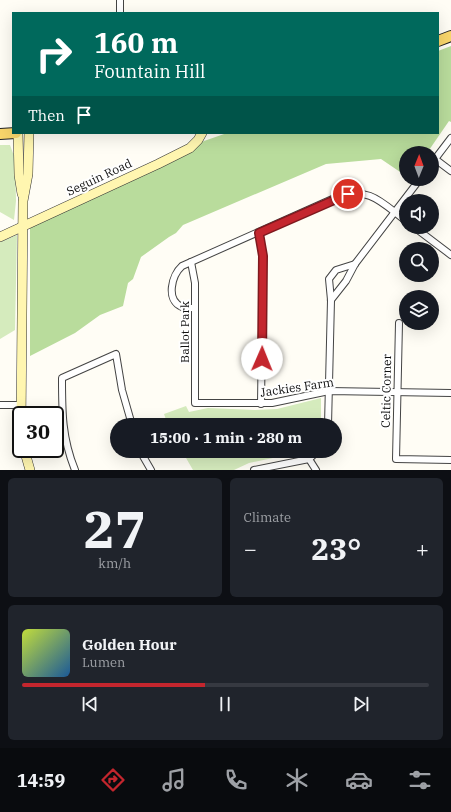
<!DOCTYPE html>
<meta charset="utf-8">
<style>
:root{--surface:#171b24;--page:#20242c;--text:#f1f3f6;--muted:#9ea1a6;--line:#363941;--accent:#c4262e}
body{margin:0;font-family:"IBM Plex Serif",serif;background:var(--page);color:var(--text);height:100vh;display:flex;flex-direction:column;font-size:15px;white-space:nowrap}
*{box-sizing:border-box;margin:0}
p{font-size:13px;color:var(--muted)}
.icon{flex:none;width:22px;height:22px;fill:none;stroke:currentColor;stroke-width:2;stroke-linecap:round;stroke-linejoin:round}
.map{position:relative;height:470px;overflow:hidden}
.side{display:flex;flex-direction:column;gap:8px;padding:8px;background:#0d0f14;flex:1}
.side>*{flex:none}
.hud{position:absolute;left:12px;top:12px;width:427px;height:122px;border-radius:0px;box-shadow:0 4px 16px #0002;background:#00695c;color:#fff;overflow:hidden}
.needle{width:26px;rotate:1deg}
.fabs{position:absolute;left:399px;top:146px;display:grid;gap:8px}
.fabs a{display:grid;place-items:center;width:40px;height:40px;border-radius:50%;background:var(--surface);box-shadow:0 4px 16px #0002;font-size:20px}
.speed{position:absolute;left:12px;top:406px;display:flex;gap:8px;font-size:20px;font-weight:700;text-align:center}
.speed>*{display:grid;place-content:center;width:52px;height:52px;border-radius:50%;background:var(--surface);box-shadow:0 4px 16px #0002;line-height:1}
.speed .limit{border:2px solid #111;border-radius:6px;background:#fff;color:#111}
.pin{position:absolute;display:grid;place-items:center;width:34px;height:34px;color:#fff;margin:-17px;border:2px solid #fff;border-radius:50%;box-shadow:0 1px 4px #0007}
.me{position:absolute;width:44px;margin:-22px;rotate:1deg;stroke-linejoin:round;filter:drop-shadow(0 0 3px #0008)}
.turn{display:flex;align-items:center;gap:14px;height:84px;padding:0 16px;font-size:18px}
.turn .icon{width:52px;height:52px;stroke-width:2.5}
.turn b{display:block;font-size:28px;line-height:34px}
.then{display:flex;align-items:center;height:38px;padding:0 16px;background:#0003;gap:8px;font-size:15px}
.big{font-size:30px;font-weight:700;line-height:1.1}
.side .tile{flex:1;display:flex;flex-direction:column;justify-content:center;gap:6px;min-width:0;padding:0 14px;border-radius:6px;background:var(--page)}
.side .dial{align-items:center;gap:0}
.dial b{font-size:52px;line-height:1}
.song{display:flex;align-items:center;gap:12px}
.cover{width:48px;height:48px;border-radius:6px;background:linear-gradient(135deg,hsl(70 70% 55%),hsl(210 70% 35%))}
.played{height:4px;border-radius:2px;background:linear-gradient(90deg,var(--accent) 45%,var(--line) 45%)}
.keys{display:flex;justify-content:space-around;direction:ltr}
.heat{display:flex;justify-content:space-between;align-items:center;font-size:22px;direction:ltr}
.side .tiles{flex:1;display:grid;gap:8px;grid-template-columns:1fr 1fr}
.tile:last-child{grid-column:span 2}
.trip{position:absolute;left:110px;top:418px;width:232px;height:40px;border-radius:20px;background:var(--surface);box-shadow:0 4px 16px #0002;font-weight:700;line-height:40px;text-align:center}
.dock{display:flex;height:64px;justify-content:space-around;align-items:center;background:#090b0e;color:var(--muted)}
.dock .icon{width:28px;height:28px}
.dock .on{color:var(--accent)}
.dock b{font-size:18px;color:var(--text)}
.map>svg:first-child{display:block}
.green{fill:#d5ebbd}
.forest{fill:#b9dc9c}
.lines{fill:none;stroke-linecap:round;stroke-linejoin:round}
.street-casing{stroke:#444;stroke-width:8}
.secondary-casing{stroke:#333;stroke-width:10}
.primary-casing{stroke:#222;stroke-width:12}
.street{stroke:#fff;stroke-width:6}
.secondary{stroke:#fff6b0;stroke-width:9}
.primary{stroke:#f9d66b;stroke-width:10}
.route-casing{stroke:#7f191e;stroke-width:10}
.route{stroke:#c4262e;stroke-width:7}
.labels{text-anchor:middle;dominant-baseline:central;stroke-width:4;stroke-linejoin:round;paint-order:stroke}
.street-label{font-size:12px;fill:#111;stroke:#fff}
</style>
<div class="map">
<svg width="451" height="470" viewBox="0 0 451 470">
<rect width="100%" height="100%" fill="#fffdf5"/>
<g class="green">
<path d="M0,145H10L13,153L15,154L16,201L14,220L0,212Z"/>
<path d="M17,235L15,330L0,339V242Z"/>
<path d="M321,398V425H168L164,414L186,406L189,412L208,408L255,410L277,409Z"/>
<path d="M182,451H306L249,463L234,470H193Z"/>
</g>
<path class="forest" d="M451,46V122L449,121L427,153H406V176L381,159L326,164L183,225L176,233L169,237L141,257L133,279L128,283L123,306L100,315L75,333L30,356V228L204,141L227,133H438V51Z"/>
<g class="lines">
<defs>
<g id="street">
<path d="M120,13V0"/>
<path d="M435,159L451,171"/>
<path d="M432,163L451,138"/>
<path d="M414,227L451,255"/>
<path d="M259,233L263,256L261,404"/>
<path d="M191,262L195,283V403H272L329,391L451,393"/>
<path d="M331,300L346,281L355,264L420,179"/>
<path d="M195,308C191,308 186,309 182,307C165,300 172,275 182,266L337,197C370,186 382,203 406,221"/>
<path d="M399,323L396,459L451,460"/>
<path d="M0,405H21"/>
<path d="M328,425L331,300L329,279L336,270L355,264"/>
<path d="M140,451L151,470"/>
<path d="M309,459L316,470"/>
<path d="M75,470C62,438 62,412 62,378L116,354L122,390L132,425"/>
<path d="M254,470L309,459L318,451"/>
</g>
<g id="secondary">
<path d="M18,133L19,175L22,194"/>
<path d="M0,237L158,164L190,148L198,140L202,133"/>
<path d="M21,428L23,201L28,174L29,133"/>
<path d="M24,449L30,470"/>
</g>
<g id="primary">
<path d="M438,41L451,36"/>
<path d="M0,134L16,133"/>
</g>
</defs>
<use href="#street" class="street-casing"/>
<use href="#secondary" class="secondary-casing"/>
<use href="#primary" class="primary-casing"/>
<use href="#street" class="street"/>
<use href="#secondary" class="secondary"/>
<use href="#primary" class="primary"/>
</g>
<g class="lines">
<defs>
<path id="route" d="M262,359L263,256L259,233L348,194"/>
</defs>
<use href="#route" class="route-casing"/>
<use href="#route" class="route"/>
</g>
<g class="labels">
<g class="street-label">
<text transform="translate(99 177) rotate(-25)">Seguin Road</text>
<text transform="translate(184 332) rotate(-90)">Ballot Park</text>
<text transform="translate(297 387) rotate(-8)">Jackies Farm</text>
<text transform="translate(386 391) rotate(-89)">Celtic Corner</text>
</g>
</g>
</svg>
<div class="fabs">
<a><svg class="needle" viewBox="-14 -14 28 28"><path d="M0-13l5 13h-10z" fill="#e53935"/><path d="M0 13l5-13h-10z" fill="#9ea1a6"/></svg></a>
<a><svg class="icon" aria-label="sound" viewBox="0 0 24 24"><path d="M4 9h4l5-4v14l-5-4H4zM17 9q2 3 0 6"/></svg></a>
<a><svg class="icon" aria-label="search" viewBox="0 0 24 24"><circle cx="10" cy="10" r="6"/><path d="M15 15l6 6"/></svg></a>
<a><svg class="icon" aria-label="layers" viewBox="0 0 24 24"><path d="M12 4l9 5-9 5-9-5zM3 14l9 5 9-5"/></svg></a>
</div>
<div class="speed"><div class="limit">30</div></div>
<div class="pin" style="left:348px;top:194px;background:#d93025"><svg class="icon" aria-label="arrive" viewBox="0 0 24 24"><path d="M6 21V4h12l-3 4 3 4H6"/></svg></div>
<svg class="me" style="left:262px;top:359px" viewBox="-20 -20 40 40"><circle r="19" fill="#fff"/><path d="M0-13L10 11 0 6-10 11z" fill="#c4262e"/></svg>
<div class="trip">15:00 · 1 min · 280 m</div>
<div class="hud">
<div class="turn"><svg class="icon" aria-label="right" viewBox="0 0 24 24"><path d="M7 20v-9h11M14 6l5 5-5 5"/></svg><div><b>160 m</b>Fountain Hill</div></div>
<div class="then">Then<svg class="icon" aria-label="arrive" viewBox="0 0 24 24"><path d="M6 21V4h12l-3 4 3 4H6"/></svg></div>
</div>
</div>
<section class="side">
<div class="tiles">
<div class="tile dial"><b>27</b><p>km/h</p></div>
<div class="tile"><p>Climate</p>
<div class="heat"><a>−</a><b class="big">23°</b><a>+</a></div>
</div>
<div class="tile">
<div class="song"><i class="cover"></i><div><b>Golden Hour</b><p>Lumen</p></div></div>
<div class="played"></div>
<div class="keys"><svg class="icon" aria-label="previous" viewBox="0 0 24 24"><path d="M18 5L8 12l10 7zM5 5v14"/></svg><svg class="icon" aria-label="pause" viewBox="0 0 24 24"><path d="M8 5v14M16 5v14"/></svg><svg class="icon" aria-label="next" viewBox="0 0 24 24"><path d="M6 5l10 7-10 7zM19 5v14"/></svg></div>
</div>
</div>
</section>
<nav class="dock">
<b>14:59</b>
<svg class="icon on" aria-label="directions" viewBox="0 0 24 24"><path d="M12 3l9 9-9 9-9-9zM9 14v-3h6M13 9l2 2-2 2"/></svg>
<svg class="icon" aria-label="music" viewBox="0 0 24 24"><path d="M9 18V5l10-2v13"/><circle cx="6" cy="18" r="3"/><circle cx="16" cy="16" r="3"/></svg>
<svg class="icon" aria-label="phone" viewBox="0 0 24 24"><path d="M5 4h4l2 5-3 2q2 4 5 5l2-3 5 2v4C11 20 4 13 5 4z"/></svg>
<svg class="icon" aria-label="climate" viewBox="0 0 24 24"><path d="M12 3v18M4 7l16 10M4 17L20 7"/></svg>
<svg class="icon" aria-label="car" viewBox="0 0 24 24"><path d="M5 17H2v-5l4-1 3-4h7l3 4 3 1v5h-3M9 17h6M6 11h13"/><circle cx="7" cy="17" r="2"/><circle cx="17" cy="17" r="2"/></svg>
<svg class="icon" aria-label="filters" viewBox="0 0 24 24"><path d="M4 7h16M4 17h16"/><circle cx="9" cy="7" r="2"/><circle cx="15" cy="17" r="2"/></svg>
</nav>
